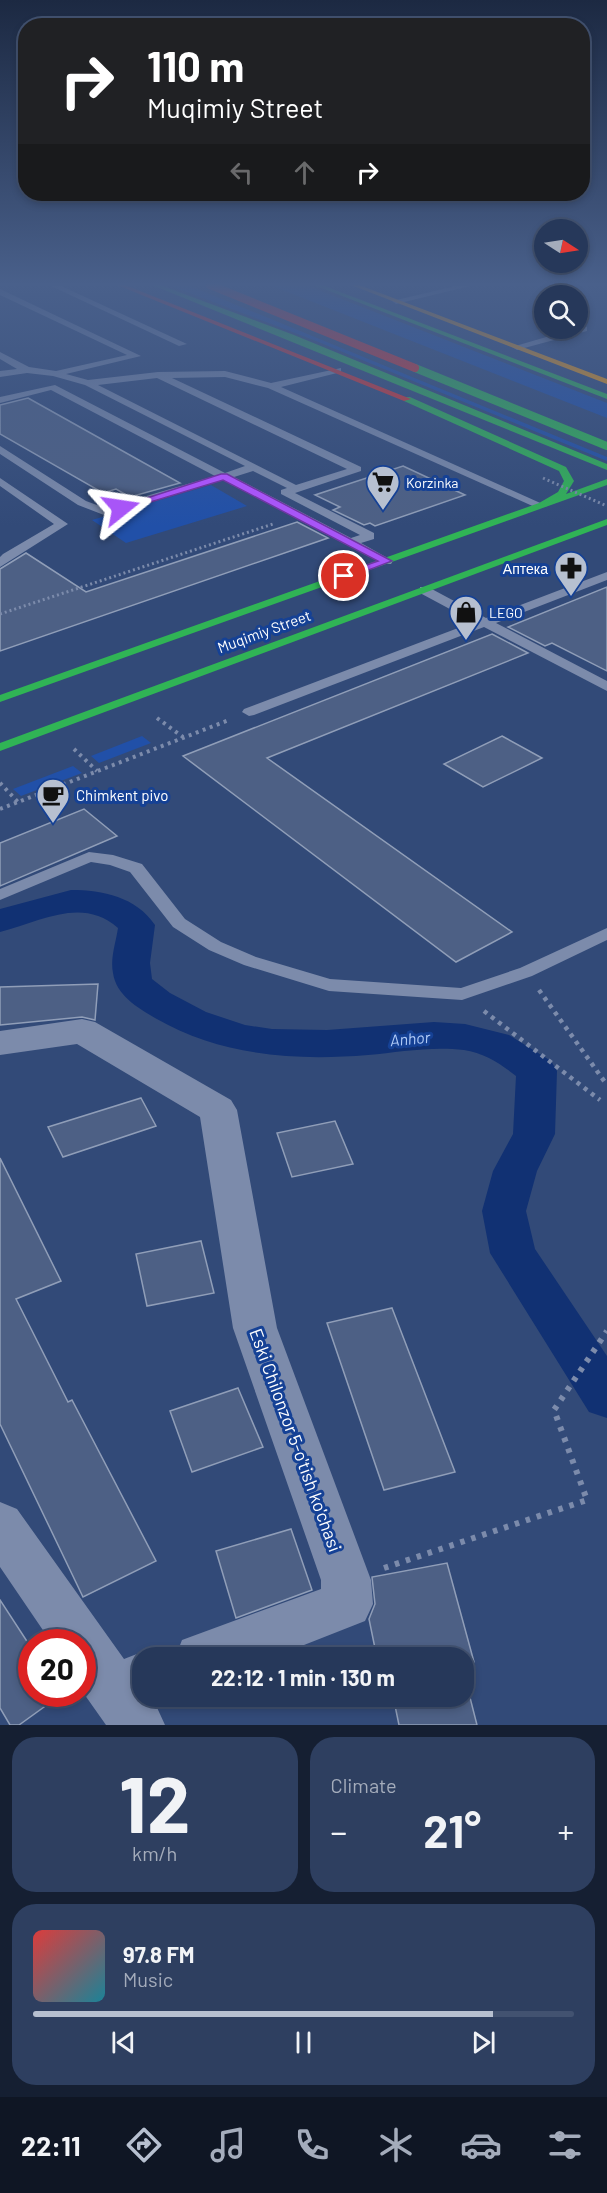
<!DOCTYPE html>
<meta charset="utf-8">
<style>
:root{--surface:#26385a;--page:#2e3f60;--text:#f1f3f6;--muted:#a4acbb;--line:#425270;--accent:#b7c0d0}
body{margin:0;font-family:Barlow,sans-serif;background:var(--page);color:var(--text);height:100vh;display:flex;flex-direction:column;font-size:22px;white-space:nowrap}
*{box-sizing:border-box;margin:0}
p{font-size:20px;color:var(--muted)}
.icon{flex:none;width:33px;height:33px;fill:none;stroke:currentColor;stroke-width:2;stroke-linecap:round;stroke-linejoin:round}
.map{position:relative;height:1725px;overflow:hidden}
.panel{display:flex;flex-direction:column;gap:12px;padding:12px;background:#151f32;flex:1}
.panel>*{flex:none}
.top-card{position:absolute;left:18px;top:18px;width:572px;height:183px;border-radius:24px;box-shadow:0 3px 9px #0003,0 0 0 2px var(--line);background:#202124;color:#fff;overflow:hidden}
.needle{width:39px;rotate:102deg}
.tools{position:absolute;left:534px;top:219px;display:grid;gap:12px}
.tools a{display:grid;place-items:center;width:54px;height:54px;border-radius:50%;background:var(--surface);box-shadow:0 3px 9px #0003,0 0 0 2px var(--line);font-size:30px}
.speed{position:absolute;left:18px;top:1629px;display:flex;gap:12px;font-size:30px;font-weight:700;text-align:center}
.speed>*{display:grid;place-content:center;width:78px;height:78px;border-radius:50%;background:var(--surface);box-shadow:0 3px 9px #0003,0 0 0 2px var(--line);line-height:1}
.speed .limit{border:9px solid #d22;background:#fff;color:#111}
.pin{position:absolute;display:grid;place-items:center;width:51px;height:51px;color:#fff;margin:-26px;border:3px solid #fff;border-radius:50%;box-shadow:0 2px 6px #0007}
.me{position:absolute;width:66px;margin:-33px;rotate:75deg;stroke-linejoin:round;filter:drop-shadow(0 0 4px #0008)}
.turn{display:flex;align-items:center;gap:21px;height:126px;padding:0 30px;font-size:27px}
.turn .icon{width:78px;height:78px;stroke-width:2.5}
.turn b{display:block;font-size:42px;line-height:51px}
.lanes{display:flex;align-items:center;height:57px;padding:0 30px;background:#0003;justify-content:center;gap:30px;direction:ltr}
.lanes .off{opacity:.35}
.big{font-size:45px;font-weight:700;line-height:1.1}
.panel .widget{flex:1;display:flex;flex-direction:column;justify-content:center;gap:9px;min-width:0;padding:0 21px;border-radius:24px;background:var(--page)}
.panel .dial{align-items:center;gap:0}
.dial b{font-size:78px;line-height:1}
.song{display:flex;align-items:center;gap:18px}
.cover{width:72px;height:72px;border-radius:9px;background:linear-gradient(135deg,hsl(0 70% 55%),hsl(190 70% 35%))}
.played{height:6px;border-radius:3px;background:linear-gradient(90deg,var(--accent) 85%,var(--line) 85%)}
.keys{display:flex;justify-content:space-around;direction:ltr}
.heat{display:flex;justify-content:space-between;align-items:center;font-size:33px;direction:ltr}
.panel .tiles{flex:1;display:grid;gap:12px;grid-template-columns:1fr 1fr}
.widget:last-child{grid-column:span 2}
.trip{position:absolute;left:132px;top:1647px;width:342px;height:60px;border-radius:24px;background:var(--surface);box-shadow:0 3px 9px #0003,0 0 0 2px var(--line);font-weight:700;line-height:60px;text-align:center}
.tabs{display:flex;height:96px;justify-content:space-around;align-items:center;background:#0f1624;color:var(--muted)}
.tabs .icon{width:42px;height:42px}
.tabs .active{color:var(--accent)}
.tabs b{font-size:27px;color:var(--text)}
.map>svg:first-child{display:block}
.green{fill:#2150a8}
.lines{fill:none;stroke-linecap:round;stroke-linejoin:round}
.canal{fill:#113173;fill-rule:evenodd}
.building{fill:#4d6085;stroke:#909eb8;stroke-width:1.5}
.path-far4{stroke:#7c8bab;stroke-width:2;stroke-dasharray:1.5 2;stroke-linecap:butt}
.path-far3{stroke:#7c8bab;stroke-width:3;stroke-dasharray:2 3;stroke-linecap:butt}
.path-far2{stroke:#7c8bab;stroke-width:4;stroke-dasharray:3 4.5;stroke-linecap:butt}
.path-far1{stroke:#7c8bab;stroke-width:4.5;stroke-dasharray:4 5;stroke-linecap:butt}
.path{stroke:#7c8bab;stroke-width:6;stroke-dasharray:4.5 7;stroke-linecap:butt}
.lane{fill:#7c8bab;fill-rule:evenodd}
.street{fill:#7c8bab;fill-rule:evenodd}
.fast{fill:#30b455;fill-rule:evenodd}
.slow{fill:#ff9f0a;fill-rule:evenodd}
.jam{fill:#e5322d;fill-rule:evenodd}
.path-bridge{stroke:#7c8bab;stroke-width:3;stroke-dasharray:2 3;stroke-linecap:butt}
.fast-bridge{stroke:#30b455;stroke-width:8}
.jam-bridge{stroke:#e5322d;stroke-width:8}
.route{fill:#a855f7;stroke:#6d37a1;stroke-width:1.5}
.labels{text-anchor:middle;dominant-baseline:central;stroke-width:6;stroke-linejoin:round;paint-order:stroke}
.far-poi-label{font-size:14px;fill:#fff;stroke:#154195;text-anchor:start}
.street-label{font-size:15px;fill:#fff;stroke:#154195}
.poi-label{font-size:15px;fill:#fff;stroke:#154195;text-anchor:start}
.water-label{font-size:16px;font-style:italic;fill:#b2ccf8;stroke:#154195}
.near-street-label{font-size:18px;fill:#fff;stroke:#154195}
</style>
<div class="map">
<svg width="607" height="1725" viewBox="0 0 607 1725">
<rect width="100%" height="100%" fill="#324a78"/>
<g class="green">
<path d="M168,285H188L607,457V461L316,341Z"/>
<path d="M270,285H306L607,403V418Z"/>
<path d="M211,485L247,506L126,543L92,520Z"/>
<path d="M142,736L151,743L99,763L91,756Z"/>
<path d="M73,766L82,773L21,796L13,789Z"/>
</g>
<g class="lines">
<path class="canal" d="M71,890C103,890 136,897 155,925L150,963L152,979L170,993L206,1012L245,1025L272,1029L327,1030L434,1022L465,1024L509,1035L551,1061L557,1071L555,1134L537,1171L526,1211L535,1249L607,1356V1418L589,1412L490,1253L482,1211L493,1171L513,1134L516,1076C501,1064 484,1053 464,1050C432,1046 399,1052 368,1055C294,1061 221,1056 155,1018C138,1008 116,995 113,973C110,958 116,942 118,928C82,896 40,922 0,932V909Z"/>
</g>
<g class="building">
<path d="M28,398L128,454L180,483L130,497L116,489L103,493L0,434V405Z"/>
<path d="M403,466L465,495L375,526L370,523L364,525L333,510L340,507L315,495Z"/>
<path d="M297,522L328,538L0,651V569L26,553L86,592Z"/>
<path d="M607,587V671L552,643L545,646L508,627Z"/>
<path d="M492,634L528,653L267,758L512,932L456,962L183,756Z"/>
<path d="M502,736L542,758L483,787L444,764Z"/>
<path d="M84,809L117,836L0,886V843Z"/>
<path d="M98,984L95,1020L82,1017L0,1025V987Z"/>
<path d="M141,1098L156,1126L63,1157L48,1127Z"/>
<path d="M335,1121L353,1164L292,1177L277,1133Z"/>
<path d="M0,1158L61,1281L16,1299L68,1402L72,1400L156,1561L83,1597L0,1424Z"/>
<path d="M201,1241L214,1293L147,1306L136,1254Z"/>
<path d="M392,1308L455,1472L384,1490L327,1323Z"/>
<path d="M238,1388L263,1447L192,1472L170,1411Z"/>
<path d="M291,1529L312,1590L236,1618L216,1551Z"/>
<path d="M447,1563L474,1662L464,1664V1658H377L369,1619L375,1604L372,1577Z"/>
<path d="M0,1600L32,1649V1694H62L19,1725H10L0,1708Z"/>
<path d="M464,1674L477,1725H399L393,1696H464Z"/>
</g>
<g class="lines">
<path class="path-far4" d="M549,290L553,289"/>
<path class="path-far3" d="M0,614L273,524"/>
<g class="path-far2">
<path d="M157,718L183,737"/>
<path d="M74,749L97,771"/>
<path d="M0,783L18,802"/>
<path d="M0,809L229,720"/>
</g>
<g class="path-far1">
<path d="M539,990L607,1085"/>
<path d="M484,1011L600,1100"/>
</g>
<path class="path" d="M384,1568L587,1500L554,1410L607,1331"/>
<g class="lane">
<path d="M49,285H59L187,344L179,346Z"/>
<path d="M460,285H474L396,304L392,301Z"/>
<path d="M0,289L141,356L66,374L88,380L158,372L225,371L271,383L341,368V372L281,387L547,506L537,508L268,388L225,377L172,378L361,467V471L295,493L374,533V539L361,543L393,561L391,564H383L223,480L104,515L78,505L0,454V446L86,501L105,508L215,476L51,390L0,403V397L55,385L225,473L245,466L85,385L53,376L27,373L0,377V371L17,369L0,359V352L29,367L56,371L127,355L0,295ZM157,378L347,469L296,485L98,385ZM253,471L287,488L281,490V494L360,535L351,538L234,477Z"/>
<path d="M584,326L587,327V331L517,350L512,347Z"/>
<path d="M0,478L68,524L0,567V557L3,554L54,524L0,486Z"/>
<path d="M607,572V580L496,623L607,681V691L484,627L254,715L249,716L242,712L244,709L474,622L420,593V587H428L486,618Z"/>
<path d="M89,852L113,855L142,864L185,919L221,942L256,957L330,979L461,988L520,968L607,928V940L532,976L462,1000L329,991L244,965L209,950L173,927L130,872L110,865L91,862L0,900V889Z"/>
</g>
<g class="street">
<path d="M82,1019L95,1022L231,1100L237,1110L277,1328L371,1580L373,1604L365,1621L271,1658H175L182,1640L321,1589V1580L233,1328L200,1117L77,1044L0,1055V1031Z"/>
<path d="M0,1502L17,1509L124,1659L142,1652L154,1658H142V1696H161L154,1701L165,1725H106L82,1691V1642H51L0,1567Z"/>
</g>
<g class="fast">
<path d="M152,285H160L294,335L607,464V470Z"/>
<path d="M314,285H322L607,394V399Z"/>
<path d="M404,397H410L566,467L574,481L566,494L607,479V485L0,702V695L539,503L558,492L564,481L559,471L404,401Z"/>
<path d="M607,519V525L0,751V743Z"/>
</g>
<path class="slow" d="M351,285H359L607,379V384Z"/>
<path class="jam" d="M117,285H125L411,399L404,401Z"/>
<path class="path-bridge" d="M543,478L607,506"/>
<path class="fast-bridge" d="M415,368L607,446"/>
<path class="jam-bridge" d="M210,285L415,368"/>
</g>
<linearGradient id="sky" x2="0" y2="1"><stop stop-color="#1c2942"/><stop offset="0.54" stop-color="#49608b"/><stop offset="1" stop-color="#49608b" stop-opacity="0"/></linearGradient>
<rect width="607" height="526" fill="url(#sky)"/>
<path class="route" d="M221,474H227L392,561L348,578H340V574L378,561L223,480L124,510L116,508Z"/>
<defs>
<symbol id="supermarket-pin" viewBox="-11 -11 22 30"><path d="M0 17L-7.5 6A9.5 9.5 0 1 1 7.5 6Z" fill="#b7c0d0" stroke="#154195"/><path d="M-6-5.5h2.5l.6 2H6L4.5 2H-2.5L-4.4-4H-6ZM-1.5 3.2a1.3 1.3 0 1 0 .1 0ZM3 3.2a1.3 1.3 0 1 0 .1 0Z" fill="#111"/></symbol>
<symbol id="pharmacy-pin" viewBox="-11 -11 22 30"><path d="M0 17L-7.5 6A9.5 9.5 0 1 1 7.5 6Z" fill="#b7c0d0" stroke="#154195"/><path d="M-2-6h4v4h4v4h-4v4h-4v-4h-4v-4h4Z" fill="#111"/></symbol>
<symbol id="shop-pin" viewBox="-11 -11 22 30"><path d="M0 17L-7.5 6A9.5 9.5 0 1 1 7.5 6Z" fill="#b7c0d0" stroke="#154195"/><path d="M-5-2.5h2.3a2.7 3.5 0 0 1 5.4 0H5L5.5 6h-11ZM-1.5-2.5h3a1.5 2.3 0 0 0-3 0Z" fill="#111"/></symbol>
<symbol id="cafe-pin" viewBox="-11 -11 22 30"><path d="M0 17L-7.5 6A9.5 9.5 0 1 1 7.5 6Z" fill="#b7c0d0" stroke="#154195"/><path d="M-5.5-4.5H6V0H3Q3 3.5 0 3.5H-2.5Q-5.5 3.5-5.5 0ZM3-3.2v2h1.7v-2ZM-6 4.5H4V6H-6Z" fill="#111"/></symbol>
</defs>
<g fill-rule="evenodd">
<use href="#supermarket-pin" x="364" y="463" width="38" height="52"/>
<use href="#pharmacy-pin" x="552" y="549" width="38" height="52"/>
<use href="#shop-pin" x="447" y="593" width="38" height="52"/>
<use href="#cafe-pin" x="34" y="776" width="38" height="52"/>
</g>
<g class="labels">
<g class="far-poi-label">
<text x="406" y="482">Korzinka</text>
<text x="548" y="568" text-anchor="end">Аптека</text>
<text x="489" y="612">LEGO</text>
</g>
<g class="street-label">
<text transform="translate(264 631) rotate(-20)">Muqimiy Street</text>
</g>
<g class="poi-label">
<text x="76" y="795">Chimkent pivo</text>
</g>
<g class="water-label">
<text transform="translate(410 1038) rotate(-5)">Anhor</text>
</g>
<g class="near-street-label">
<text transform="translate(296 1440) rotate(70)">Eski Chilonzor 5-o'tish ko'chasi</text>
</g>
</g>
</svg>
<div class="tools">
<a><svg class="needle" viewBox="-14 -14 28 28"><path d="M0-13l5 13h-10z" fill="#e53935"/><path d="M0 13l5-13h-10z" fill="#a4acbb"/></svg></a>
<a><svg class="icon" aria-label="search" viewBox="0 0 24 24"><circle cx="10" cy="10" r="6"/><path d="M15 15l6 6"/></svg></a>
</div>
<div class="speed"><div class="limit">20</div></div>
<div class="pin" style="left:344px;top:576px;background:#d93025"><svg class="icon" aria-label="arrive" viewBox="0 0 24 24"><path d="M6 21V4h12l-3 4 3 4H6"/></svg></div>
<svg class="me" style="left:121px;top:508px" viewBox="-20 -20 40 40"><path d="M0-17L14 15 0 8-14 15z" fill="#a855f7" stroke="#fff" stroke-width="4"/></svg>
<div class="trip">22:12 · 1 min · 130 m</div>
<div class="top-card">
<div class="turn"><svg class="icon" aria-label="right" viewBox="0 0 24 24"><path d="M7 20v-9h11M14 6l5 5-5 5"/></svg><div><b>110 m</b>Muqimiy Street</div></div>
<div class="lanes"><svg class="icon off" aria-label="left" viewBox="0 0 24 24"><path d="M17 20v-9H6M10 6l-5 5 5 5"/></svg><svg class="icon off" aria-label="ahead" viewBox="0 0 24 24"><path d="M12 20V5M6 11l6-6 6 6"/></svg><svg class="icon" aria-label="right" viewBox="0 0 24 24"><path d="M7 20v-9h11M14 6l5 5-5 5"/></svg></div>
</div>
</div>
<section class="panel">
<div class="tiles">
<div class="widget dial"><b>12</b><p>km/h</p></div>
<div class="widget"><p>Climate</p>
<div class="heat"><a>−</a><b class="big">21°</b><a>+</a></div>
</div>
<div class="widget">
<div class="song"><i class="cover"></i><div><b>97.8 FM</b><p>Music</p></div></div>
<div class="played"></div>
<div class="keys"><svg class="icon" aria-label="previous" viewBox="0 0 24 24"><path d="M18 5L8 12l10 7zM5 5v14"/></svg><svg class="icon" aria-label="pause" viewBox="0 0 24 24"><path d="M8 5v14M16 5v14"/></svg><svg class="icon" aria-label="next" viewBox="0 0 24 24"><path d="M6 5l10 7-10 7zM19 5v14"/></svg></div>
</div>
</div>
</section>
<nav class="tabs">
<b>22:11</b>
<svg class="icon active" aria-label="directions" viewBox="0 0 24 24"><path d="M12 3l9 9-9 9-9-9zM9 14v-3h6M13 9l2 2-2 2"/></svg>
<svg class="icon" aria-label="music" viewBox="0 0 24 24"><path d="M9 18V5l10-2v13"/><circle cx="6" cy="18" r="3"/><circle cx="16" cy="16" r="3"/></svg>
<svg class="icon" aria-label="phone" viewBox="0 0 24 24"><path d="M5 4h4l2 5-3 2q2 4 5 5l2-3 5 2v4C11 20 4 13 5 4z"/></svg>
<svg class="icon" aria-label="climate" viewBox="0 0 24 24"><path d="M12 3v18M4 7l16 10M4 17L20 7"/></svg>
<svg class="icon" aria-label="car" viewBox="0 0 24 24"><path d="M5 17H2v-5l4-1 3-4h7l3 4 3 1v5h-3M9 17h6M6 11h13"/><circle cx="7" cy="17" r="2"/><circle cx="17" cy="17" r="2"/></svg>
<svg class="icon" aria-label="filters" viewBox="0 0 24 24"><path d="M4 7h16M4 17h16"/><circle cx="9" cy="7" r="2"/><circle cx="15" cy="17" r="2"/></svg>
</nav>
